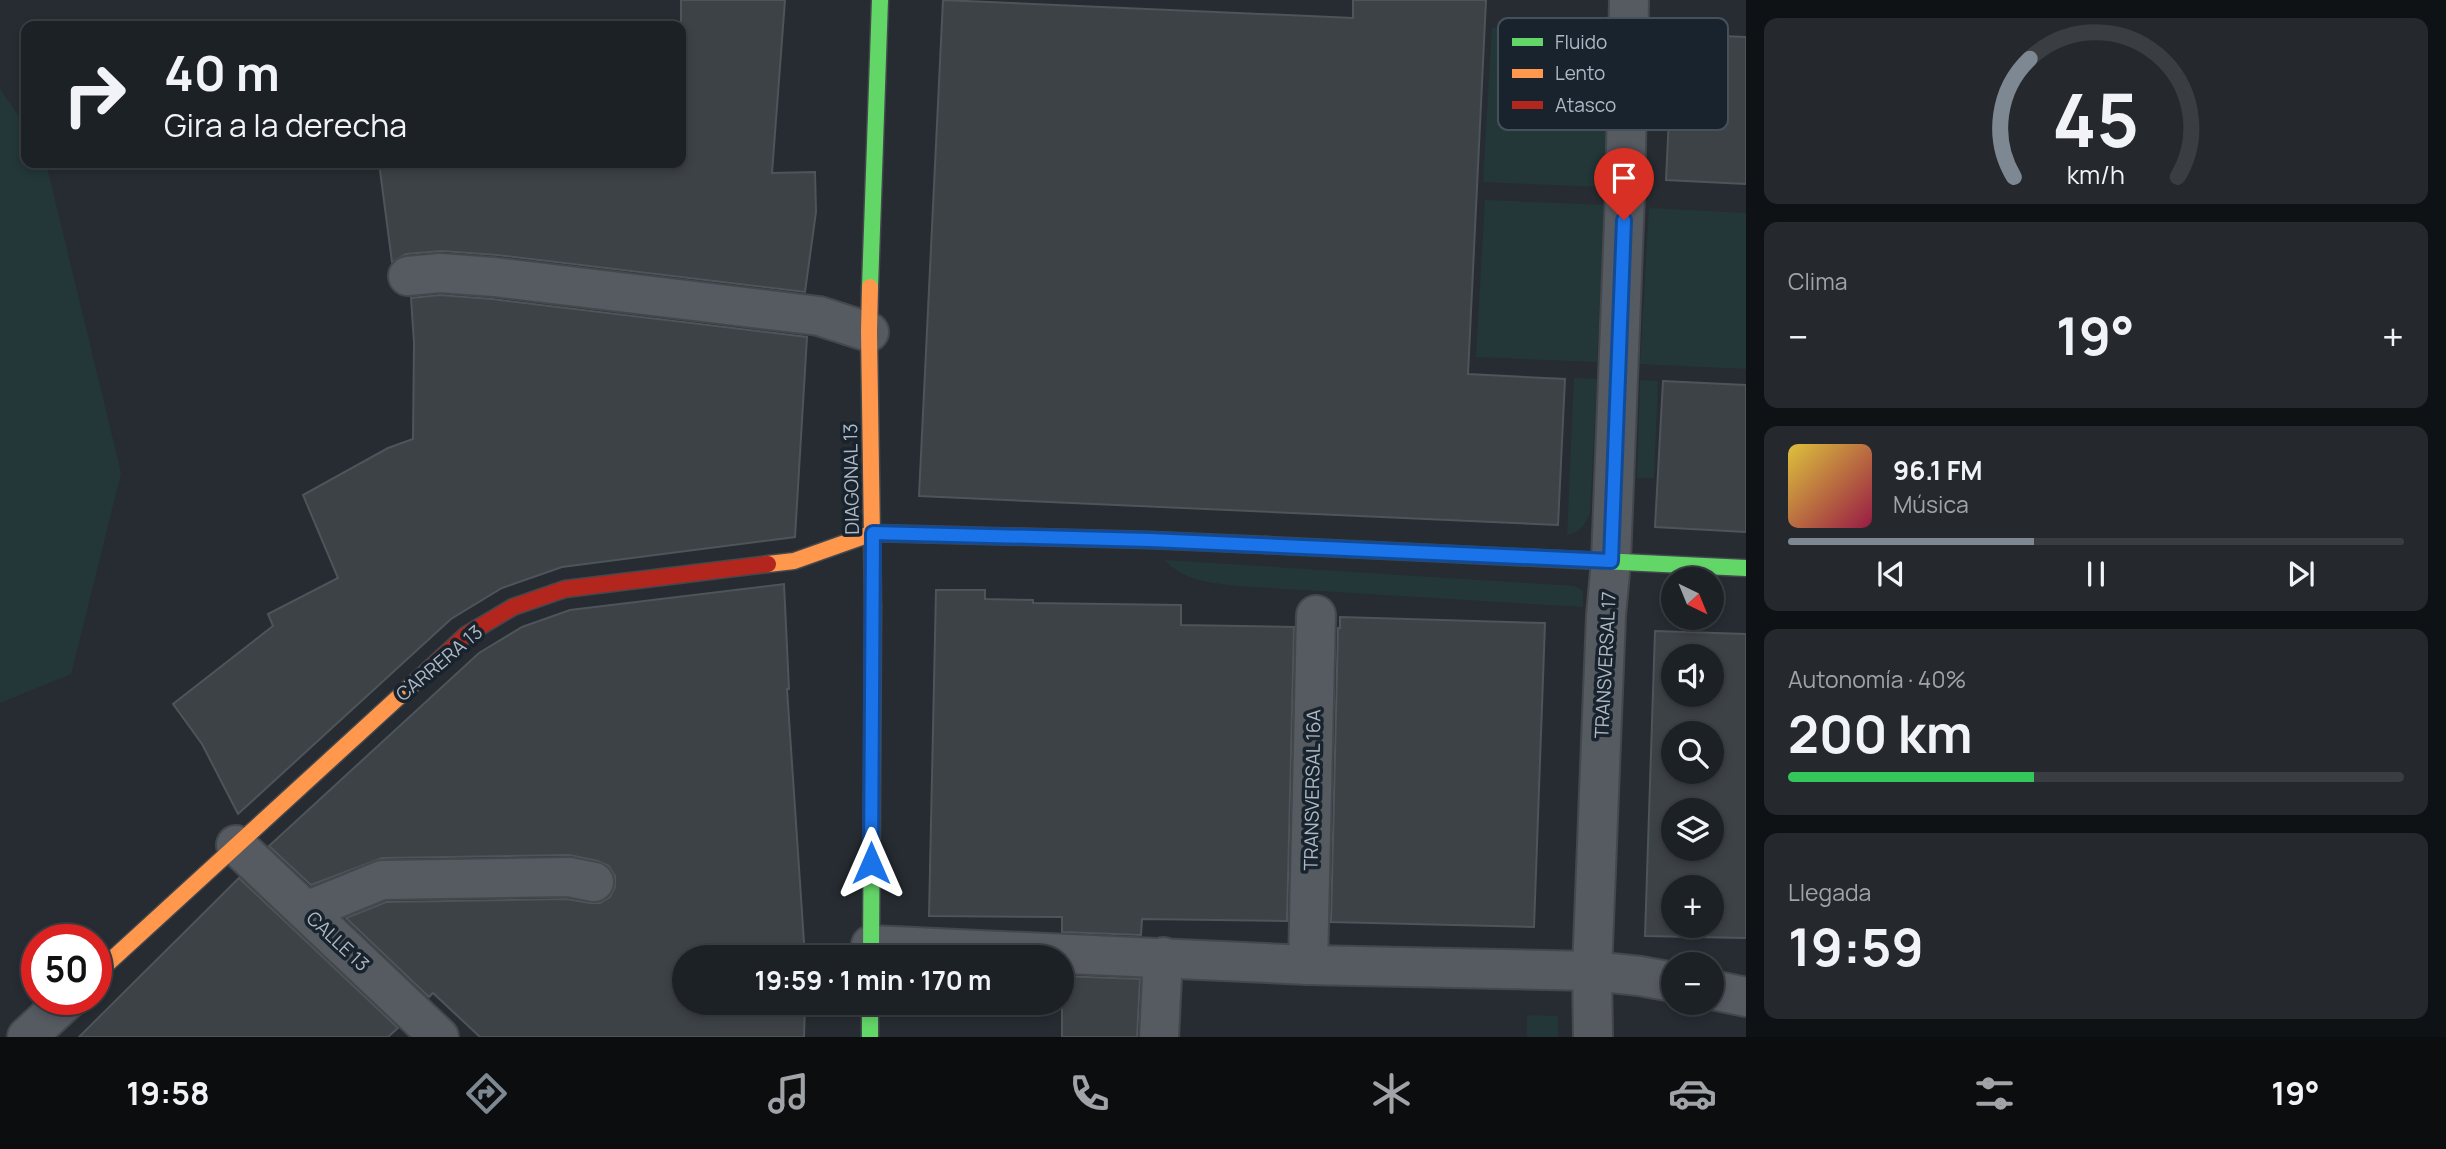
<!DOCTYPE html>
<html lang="es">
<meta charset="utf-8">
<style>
:root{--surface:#1c2126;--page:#25292e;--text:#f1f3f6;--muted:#a0a3a7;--line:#3a3e43;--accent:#7e8892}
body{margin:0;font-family:Manrope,sans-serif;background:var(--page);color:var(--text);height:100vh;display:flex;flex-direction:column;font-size:26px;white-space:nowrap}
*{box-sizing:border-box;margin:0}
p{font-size:23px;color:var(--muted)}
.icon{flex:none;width:38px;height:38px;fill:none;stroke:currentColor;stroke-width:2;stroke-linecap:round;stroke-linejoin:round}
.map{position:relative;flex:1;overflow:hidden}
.panel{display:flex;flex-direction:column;gap:18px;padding:18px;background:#0f1215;width:700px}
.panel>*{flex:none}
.banner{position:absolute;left:21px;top:21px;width:665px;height:147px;border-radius:14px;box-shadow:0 4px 10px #0003,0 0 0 2px var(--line);background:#1c2126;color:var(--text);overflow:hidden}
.needle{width:46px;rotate:137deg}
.fabs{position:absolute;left:1661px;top:567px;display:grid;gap:14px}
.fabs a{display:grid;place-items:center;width:63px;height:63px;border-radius:50%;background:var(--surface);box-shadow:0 4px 10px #0003,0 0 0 2px var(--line);font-size:35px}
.speed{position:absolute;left:21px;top:924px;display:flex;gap:14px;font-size:35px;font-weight:700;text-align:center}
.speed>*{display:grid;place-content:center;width:91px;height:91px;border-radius:50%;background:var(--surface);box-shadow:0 4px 10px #0003,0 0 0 2px var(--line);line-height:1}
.speed .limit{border:10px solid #d22;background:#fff;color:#111}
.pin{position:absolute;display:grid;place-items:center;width:60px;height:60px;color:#fff;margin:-72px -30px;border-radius:50% 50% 50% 0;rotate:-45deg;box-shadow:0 0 7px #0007}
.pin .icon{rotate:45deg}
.me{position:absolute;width:77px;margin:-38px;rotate:0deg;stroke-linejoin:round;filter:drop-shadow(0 0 5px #0008)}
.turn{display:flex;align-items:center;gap:24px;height:147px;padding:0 28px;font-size:32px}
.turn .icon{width:91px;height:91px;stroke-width:2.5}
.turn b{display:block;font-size:49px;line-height:60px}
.big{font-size:52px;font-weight:700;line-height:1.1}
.panel .tile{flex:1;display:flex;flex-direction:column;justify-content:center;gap:10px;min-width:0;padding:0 24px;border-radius:14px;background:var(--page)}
.panel .dial{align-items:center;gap:0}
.dial svg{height:182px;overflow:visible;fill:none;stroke:var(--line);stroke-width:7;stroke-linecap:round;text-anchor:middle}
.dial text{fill:var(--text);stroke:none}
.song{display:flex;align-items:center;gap:21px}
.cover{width:84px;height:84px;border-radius:10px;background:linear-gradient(135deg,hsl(50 70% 55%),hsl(340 70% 35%))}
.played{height:7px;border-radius:4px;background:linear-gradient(90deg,var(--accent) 40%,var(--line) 40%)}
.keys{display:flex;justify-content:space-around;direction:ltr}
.heat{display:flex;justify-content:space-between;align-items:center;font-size:38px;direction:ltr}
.charge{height:10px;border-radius:5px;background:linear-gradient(90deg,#34c759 40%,var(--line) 0)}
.trip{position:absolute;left:672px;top:945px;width:402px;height:70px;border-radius:35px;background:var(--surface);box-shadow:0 4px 10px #0003,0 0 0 2px var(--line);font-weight:700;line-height:70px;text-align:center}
.menu{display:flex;height:112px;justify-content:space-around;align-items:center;background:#0b0d0f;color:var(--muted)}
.menu .icon{width:49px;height:49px}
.menu .selected{color:var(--accent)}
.menu b{font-size:32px;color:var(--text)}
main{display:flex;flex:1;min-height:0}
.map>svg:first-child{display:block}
.green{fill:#233738}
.building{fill:#3d4247;stroke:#4d545a;stroke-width:2;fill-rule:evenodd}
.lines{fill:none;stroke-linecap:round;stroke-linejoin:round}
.street-casing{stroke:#44484d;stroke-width:42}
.fast-casing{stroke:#44484d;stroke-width:19}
.slow-casing{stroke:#44484d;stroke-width:19}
.jam-casing{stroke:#44484d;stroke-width:19}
.street{stroke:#565a61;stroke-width:38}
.fast{stroke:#63d668;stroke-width:16}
.slow{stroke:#ff974d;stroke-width:16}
.jam{stroke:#b3261e;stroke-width:16}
.route-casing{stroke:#114b97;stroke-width:18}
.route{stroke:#1a73e8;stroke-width:12}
.labels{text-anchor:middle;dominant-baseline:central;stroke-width:7;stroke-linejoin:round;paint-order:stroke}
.street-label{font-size:19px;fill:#aeb9c5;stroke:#19232d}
.key{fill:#19232d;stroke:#46505b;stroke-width:2}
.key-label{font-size:19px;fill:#aeb9c5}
</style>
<main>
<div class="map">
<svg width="1746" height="1037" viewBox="0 0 1746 1037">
<rect width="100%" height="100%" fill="#262c32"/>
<g class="green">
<path d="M1492,28L1599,32L1598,46L1612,47L1604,187L1483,182Z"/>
<path d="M0,89L26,127V163H46L121,473L71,674L0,703Z"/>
<path d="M1485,200L1605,205L1597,362L1476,357Z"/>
<path d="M1649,208L1746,213V369L1640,364Z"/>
<path d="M1574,378L1597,379L1590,513C1585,525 1580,532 1567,535Z"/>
<path d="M1640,380L1658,381L1654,478H1637Z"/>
<path d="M1164,560L1574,586L1583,591V607L1238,586C1208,582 1187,582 1164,560Z"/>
<path d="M1527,1015L1558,1016V1037H1527Z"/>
</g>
<g class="building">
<path d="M681,0H785L772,173L815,172L816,212L805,292L497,255L442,251L406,254L392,262L379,163H681Z"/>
<path d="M943,0L1353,18V0H1486L1468,374L1565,379L1558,525L919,496Z"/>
<path d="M1673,34L1746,37V184L1666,180Z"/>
<path d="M440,295L492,299L807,337L795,537L562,567L502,588L451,619L238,814L202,744L173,704L273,626L268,614L338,578L303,495L388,448L413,439L414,343L411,298Z"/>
<path d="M1663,381L1746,385V532L1655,527Z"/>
<path d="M784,584L789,689H787L805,957H684V1003H805L804,1037H480L433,993L429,997L346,918L386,902L567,899L590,903H600L610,897L615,887V876L609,866L598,861L569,855L382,858L311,885L269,846L479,653L522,627L570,610Z"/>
<path d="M936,590H985V599L1033,600V603L1181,605V625L1294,627L1287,921L1142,919L1141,935L1062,932V917L929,916Z"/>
<path d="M1340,617L1545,623L1534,927L1331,922L1338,628H1340Z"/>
<path d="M1655,631L1746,634V938L1645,936ZM1673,656H1712V695H1673ZM1673,733H1712V772H1673ZM1673,810H1712V849H1673ZM1673,887H1712V926H1673Z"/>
<path d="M239,878L398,1028L388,1037H79Z"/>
<path d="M1062,976L1140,979L1137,1037H1062Z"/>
</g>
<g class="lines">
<defs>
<g id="street">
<path d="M408,276L440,273L494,277L819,316L869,332"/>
<path d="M236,845L439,1037"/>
<path d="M306,911L382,880L569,877L594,882"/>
<path d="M871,945L1308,965L1592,971L1640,976L1673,982"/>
<path d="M1308,965L1316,615"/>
<path d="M1712,990L1746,997"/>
<path d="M27,1037L68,999"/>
<path d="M1159,1037L1163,957"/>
<path d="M1593,1037L1592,971L1606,615L1611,561L1625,195L1629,0"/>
</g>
<g id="fast">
<path d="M870,287L880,0"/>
<path d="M1266,545L1746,568"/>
<path d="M871,957L873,606"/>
<path d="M870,1003V1037"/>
</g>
<g id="slow">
<path d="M870,287L869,332L873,606"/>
<path d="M768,564L794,561L873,533L1150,540L1266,545"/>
<path d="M96,974L426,672"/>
</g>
<path id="jam" d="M426,672L466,635L513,607L565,589L768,564"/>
</defs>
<use href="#street" class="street-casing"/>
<use href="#fast" class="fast-casing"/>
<use href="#slow" class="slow-casing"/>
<use href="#jam" class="jam-casing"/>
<use href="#street" class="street"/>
<use href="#fast" class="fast"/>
<use href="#slow" class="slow"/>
<use href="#jam" class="jam"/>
</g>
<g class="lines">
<defs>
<path id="route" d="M871,863L873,533L1150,540L1611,561L1624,220"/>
</defs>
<use href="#route" class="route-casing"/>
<use href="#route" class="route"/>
</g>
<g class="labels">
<g class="street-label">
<text transform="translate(851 479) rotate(-91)">DIAGONAL 13</text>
<text transform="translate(439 663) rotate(-40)">CARRERA 13</text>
<text transform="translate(1605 665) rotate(-87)">TRANSVERSAL 17</text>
<text transform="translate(1312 790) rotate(-89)">TRANSVERSAL 16A</text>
<text transform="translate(338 941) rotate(43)">CALLE 13</text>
</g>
</g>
<rect x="1498" y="18" width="230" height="112" rx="10" class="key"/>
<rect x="1512" y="38" width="31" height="8" fill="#63d668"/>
<rect x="1512" y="69" width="31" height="9" fill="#ff974d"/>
<rect x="1512" y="101" width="31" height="8" fill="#b3261e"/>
<g class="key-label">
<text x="1555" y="49">Fluido</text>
<text x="1555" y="80">Lento</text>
<text x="1555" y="112">Atasco</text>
</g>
</svg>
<div class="fabs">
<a><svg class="needle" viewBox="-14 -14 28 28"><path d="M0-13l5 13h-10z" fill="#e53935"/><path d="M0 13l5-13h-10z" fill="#a0a3a7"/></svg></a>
<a><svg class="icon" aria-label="sound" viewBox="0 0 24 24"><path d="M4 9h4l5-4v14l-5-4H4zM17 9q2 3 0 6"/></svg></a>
<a><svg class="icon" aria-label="search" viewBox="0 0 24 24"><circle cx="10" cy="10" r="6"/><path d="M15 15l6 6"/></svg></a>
<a><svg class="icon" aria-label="layers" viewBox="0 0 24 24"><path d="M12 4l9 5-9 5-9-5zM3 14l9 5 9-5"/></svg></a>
<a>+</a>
<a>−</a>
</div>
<div class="speed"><div class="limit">50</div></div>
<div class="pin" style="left:1624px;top:220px;background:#d93025"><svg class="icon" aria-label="arrive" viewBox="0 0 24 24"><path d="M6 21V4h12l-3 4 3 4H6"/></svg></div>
<svg class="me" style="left:871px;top:863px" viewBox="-20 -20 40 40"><path d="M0-17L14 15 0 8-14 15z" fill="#1a73e8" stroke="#fff" stroke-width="4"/></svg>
<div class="trip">19:59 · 1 min · 170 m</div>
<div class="banner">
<div class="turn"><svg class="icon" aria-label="right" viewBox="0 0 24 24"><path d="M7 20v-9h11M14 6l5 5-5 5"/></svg><div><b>40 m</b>Gira a la derecha</div></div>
</div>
</div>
<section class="panel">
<div class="tile dial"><svg viewBox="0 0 100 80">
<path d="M14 69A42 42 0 1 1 86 69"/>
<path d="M14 69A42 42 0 0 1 21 17" stroke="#7e8892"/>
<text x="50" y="56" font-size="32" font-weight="700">45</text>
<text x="50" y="72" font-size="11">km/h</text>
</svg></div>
<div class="tile"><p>Clima</p>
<div class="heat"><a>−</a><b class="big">19°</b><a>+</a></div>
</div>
<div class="tile">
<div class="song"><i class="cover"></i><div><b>96.1 FM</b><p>Música</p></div></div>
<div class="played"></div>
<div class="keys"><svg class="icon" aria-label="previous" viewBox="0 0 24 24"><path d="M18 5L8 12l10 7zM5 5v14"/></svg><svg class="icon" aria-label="pause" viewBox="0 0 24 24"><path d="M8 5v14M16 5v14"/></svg><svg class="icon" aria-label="next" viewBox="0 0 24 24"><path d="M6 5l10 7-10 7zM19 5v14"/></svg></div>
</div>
<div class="tile"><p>Autonomía · 40%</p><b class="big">200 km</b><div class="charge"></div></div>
<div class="tile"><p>Llegada</p><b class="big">19:59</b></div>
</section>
</main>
<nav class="menu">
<b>19:58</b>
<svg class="icon selected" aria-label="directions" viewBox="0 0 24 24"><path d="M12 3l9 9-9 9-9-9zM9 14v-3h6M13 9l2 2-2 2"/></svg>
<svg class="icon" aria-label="music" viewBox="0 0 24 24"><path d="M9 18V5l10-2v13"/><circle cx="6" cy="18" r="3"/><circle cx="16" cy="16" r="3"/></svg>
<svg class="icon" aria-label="phone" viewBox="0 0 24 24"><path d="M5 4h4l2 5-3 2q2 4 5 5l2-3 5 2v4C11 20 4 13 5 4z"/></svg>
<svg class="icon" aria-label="climate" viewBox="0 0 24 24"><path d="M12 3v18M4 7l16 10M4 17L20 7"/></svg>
<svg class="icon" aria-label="car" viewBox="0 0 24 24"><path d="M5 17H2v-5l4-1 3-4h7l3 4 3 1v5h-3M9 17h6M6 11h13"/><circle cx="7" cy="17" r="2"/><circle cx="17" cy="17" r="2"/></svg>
<svg class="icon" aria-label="filters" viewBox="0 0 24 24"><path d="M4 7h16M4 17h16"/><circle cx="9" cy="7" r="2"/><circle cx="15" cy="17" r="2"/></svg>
<b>19°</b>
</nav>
